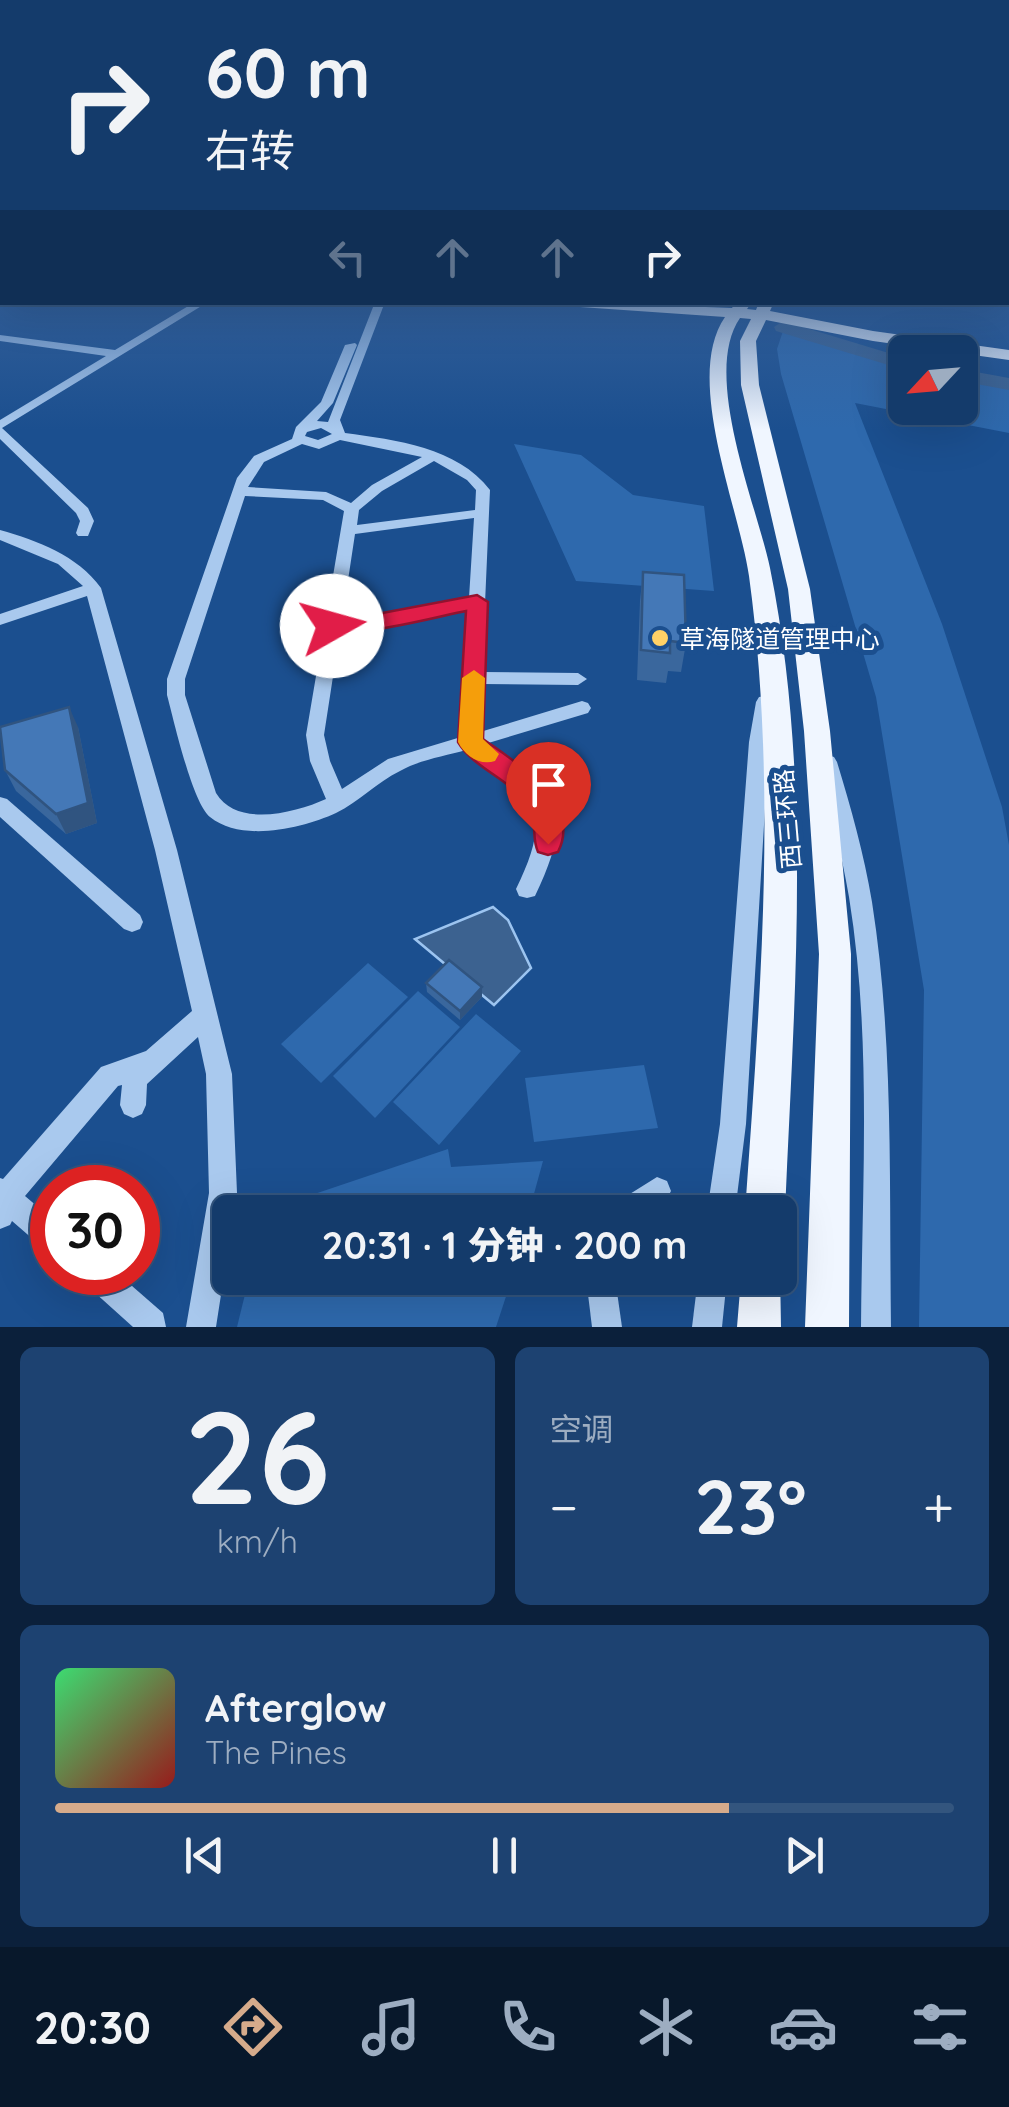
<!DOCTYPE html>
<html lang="zh">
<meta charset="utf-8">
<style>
:root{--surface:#143b6b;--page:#1d4271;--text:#f1f3f6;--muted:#9dadc1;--line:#33557e;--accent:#d6ab8b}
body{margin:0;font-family:Quicksand,"Noto Sans SC",sans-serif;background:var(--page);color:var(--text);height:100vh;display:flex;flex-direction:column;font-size:38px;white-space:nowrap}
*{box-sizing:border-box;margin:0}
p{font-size:32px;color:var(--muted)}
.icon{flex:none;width:55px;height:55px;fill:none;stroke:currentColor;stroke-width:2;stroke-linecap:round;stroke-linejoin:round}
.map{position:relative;height:1327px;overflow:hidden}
.details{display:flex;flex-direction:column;gap:20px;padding:20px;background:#0b203b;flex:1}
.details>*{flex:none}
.top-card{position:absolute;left:0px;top:0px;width:1010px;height:305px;box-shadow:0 10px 40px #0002,0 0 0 2px var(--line);background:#143b6b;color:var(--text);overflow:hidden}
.needle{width:65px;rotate:244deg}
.controls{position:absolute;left:888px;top:335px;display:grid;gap:20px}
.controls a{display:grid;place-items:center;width:90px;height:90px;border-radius:15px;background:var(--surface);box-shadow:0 10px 40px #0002,0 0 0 2px var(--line);font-size:50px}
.speed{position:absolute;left:30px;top:1165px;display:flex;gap:20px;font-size:50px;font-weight:700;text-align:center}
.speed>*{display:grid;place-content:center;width:130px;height:130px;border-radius:50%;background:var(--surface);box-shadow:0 10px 40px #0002,0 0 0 2px var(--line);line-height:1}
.speed .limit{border:15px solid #d22;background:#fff;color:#111}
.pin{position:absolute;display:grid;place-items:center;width:85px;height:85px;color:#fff;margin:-102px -42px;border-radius:50% 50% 50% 0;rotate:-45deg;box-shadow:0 0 10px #0007}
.pin .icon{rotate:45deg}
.me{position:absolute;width:110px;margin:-55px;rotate:83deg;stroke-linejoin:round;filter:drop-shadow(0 0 8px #0008)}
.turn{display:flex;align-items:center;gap:35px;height:210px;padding:0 40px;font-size:45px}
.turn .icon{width:130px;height:130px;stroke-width:2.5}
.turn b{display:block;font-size:70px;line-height:85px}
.lanes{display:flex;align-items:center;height:95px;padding:0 40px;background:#0003;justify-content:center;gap:50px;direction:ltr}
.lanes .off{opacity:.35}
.big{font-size:75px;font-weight:800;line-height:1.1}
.details .tile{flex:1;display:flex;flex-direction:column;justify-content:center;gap:15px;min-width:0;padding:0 35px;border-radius:15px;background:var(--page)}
.details .dial{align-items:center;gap:0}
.dial b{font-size:130px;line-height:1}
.song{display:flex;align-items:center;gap:30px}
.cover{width:120px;height:120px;border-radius:15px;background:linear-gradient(135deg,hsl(140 70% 55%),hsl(0 70% 35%))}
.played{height:10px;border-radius:5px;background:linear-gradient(90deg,var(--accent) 75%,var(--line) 75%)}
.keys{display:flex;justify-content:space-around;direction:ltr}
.heat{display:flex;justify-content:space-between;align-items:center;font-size:55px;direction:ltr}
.details .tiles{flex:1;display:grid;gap:20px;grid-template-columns:1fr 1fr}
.tile:last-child{grid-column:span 2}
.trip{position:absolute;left:212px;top:1195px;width:585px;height:100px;border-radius:15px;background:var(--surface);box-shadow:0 10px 40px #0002,0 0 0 2px var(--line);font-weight:800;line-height:100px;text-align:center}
.dock{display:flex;height:160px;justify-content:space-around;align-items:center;background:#08182b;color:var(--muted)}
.dock .icon{width:70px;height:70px}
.dock .active{color:var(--accent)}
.dock b{font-size:45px;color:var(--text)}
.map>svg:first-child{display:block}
.green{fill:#2e69ad}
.water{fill:#3c6290;stroke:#9cc4f0;stroke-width:2.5}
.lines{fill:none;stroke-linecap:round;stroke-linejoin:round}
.river{fill:#3c6290;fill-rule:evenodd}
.minor{fill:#a9c9ee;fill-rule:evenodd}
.major{fill:#f0f6ff;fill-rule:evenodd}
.wall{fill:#3a679d}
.shaded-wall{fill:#305480}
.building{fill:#4478b7;stroke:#305480;stroke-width:2.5}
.route{fill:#e11d48;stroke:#92132f;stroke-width:2.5}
.slow{fill:#f59e0b}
.poi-dot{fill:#ffd166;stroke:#1b4f8f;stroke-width:4}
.labels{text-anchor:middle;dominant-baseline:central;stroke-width:10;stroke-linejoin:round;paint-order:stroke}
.poi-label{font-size:25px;fill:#fff;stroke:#1b4f8f;text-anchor:start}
.street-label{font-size:25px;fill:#fff;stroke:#1b4f8f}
</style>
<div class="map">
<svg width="1009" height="1327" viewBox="0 0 1009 1327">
<rect width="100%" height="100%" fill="#1b4f8f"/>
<g class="green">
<path d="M783,331L905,367V408H960V378L1009,387V433L855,403L942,624L1002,807L1009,845V1327H919L924,990L876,697L781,374L777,349Z"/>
<path d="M514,444L581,455L633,495L704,506L714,591L576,581Z"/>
<path d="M368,963L408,997L321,1083L281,1044Z"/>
<path d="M418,991L460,1027L375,1118L333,1076Z"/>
<path d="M476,1014L521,1051L439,1145L393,1102Z"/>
<path d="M644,1065L658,1128L534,1142L525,1078Z"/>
<path d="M448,1149L451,1167L543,1161L529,1212H261Z"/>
<path d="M249,1278H512L496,1327H237Z"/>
</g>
<path class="water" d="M493,907L508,920L531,968L494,1005L415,939Z"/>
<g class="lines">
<g class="river">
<path d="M783,321L905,358V370L776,331L774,327Z"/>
<path d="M960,369L1009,378V390L960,381Z"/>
</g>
<g class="minor">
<path d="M195,302H208L2,428L88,508L94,521L88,536H78L76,533L80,521L76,513L0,439V420L106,356L0,341V335L115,350Z"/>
<path d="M375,302H385L340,420L345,433C396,440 457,447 490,490L482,672L578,673L587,679L578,685L482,684L480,732L582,701L588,703L591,708L588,713L485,744C557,795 576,811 535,896L527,898L519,896L516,889C556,807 532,798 466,750C445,756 419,760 400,771C377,782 359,802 336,813C303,828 242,843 210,817C192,802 174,721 167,695V679L237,478L254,456L292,439L296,427L321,402L345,345L355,343L357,345L333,403L317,421L328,422ZM321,428L332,434L318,440L305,436L307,432ZM340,440L422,457L372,485L351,503L326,492L248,487L264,462L302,444L319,449ZM434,461L467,480L476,490L475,510L357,525L359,510L382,491ZM245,496L323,500L344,511L306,735L310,761L326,799C295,813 237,828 216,793L185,695V679ZM474,518L469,598L342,620L355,534ZM469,609L461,737L388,759L342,789L330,761L324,735L340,631Z"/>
<path d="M0,530C38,541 77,555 101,588L177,850L232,1074L237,1193L234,1212H230V1237L216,1327H186L209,1193L206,1074L198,1037L147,1084L146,1105L142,1114L133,1118L124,1114L120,1105L122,1085L118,1086L25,1196L52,1219V1251L42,1247L12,1221L10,1225L0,1229V1178L3,1179L101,1067L146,1051L192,1011L155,850L87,596L0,625V614L83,586L58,564L0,540Z"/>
<path d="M765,696L771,697L774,702L769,742L746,1124L735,1212H707L720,1124L749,742L756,702L759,697Z"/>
<path d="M827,755L834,757L837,762C851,808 864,854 872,902C894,1042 889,1185 891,1327H861C862,1185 872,1038 849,897C841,851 830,807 817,762L820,757Z"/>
<path d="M0,797L7,799L140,915L143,922L140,929L132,932L124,929L0,817Z"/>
<path d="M657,1177L667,1181L671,1191C660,1216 637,1212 613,1212L617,1202Z"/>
<path d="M79,1272H116L163,1313L166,1327H133L83,1282Z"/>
<path d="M586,1278H615L622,1327H592Z"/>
<path d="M698,1278H727L722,1327H692Z"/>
</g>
<g class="major">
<path d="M0,248L2,249V257H0Z"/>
<path d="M573,302L732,308L736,302H752L747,309L756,310L759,302H774L770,311L873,331L1009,350V360L873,341L766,320L756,341L759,385L810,589L830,731L851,954L849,1327H805L819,954L804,731L788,589L741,385L740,341L751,319L740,318C701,374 757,506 770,568C813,779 794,999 785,1212L780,1224V1212H745C760,999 778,788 749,576C739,507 683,378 725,317L580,307Z"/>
<path d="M780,1271L781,1327H737L741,1278H780Z"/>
</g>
</g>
<g class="wall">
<path d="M643,572L686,643L681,672L668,671L666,683L637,680L640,601Z"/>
<path d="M78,727L97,823L66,834L16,791L5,770Z"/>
<path d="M426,983L482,997L460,1020L427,992Z"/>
</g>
<g class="shaded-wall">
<path d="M69,707L78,727L97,823L66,834L56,814Z"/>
<path d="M482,987V997L460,1020V1011Z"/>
</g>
<g class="building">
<path d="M643,572L684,575L686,643L670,641V653L641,650Z"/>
<path d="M69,707L88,803L56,814L5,770L0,727Z"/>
<path d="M449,960L482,987L460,1011L426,983Z"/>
</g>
<linearGradient id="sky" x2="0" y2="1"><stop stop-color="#0f2b4f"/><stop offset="0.57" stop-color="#39639b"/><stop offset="1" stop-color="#39639b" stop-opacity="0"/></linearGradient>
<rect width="1009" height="430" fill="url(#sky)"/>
<path class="route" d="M477,595L488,602L483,739C515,762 583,803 558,852L548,855L538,852C531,837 538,822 528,806C511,779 474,769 458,742L466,611C438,616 339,644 322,626L332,619L356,618Z"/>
<path class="slow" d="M474,670L485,678L483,739L499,754L495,761C480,766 465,756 458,742L462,678Z"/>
<circle class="poi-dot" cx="660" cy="638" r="10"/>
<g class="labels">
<g class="poi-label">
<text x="680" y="638">草海隧道管理中心</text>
</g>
<g class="street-label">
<text transform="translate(787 819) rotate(-95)">西三环路</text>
</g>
</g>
</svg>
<div class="controls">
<a><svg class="needle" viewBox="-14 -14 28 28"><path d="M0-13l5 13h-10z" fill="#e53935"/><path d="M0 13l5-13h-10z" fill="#9dadc1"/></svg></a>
</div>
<div class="speed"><div class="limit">30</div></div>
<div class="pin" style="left:548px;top:844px;background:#d93025"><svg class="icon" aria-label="arrive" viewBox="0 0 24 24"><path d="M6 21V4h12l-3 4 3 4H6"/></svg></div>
<svg class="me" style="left:332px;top:626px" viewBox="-20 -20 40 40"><circle r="19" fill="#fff"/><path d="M0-13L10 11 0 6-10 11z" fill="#e11d48"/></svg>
<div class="trip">20:31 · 1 分钟 · 200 m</div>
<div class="top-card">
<div class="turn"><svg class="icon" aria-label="right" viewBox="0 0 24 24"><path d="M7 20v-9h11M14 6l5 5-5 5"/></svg><div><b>60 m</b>右转</div></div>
<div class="lanes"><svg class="icon off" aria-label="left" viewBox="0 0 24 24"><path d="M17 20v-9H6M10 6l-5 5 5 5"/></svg><svg class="icon off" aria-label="ahead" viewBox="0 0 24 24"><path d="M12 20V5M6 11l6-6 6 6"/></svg><svg class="icon off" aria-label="ahead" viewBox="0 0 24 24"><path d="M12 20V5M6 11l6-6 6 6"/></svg><svg class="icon" aria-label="right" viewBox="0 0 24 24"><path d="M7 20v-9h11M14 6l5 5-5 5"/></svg></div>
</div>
</div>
<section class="details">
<div class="tiles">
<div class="tile dial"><b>26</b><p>km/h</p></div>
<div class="tile"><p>空调</p>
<div class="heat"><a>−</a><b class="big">23°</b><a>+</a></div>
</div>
<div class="tile">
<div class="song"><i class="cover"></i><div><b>Afterglow</b><p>The Pines</p></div></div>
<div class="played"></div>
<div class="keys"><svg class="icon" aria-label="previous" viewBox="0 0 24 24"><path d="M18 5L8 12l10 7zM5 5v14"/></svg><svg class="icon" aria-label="pause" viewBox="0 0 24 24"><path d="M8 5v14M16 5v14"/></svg><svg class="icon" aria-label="next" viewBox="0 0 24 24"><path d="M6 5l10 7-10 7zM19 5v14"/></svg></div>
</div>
</div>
</section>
<nav class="dock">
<b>20:30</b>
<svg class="icon active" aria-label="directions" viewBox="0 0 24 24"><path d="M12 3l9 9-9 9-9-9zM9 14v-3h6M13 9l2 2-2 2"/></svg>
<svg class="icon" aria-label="music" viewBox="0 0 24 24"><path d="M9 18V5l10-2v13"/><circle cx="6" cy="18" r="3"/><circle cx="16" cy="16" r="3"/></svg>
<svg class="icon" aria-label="phone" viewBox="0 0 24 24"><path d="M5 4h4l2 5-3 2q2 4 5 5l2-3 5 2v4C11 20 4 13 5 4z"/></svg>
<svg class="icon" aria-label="climate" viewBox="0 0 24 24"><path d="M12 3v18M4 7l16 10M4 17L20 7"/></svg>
<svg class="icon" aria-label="car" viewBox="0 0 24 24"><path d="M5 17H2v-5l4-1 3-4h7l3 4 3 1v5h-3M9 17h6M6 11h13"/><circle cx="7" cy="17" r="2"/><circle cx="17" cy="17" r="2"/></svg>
<svg class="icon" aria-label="filters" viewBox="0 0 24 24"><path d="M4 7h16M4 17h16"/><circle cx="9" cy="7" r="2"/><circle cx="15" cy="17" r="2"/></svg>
</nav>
